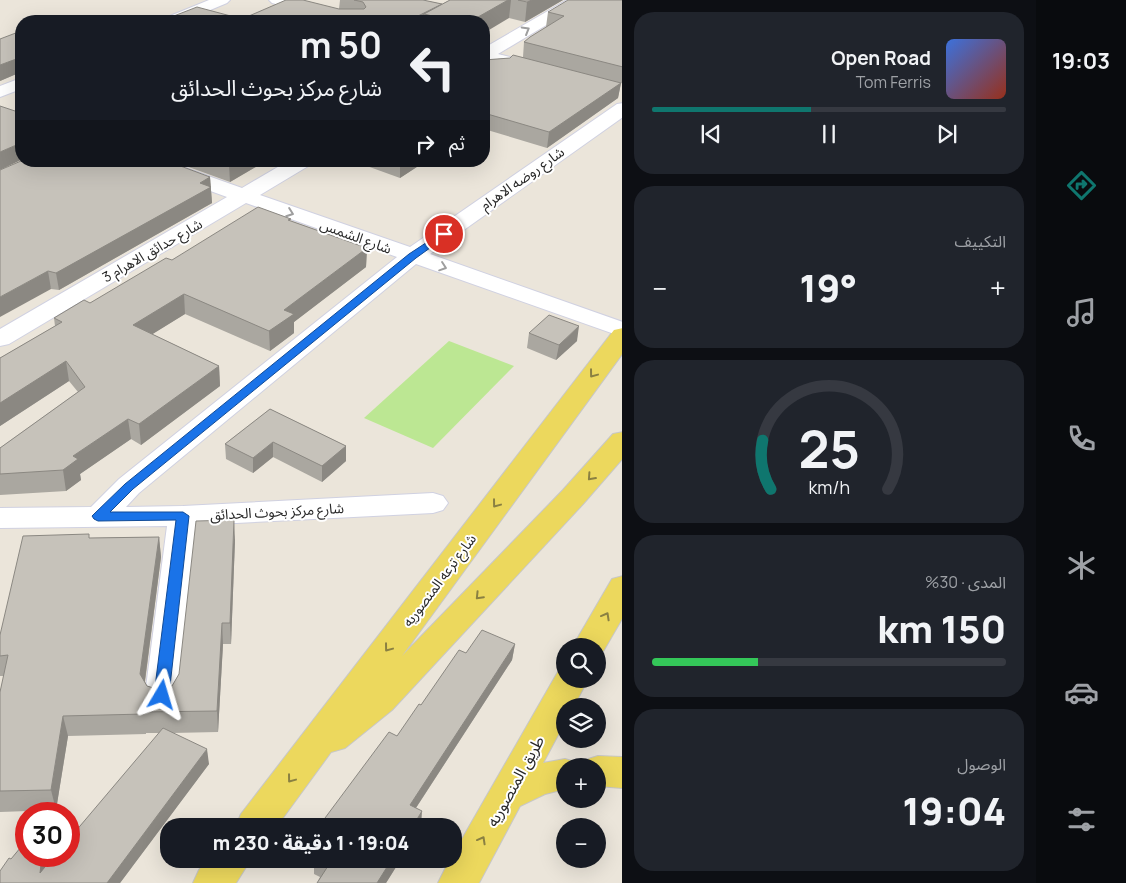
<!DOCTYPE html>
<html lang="ar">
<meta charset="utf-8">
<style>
body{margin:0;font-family:Manrope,"Noto Sans Arabic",sans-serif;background:#20242c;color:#f1f3f6;direction:rtl;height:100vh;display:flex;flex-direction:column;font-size:19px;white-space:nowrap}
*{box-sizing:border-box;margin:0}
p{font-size:16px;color:#9ea1a6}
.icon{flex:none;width:28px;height:28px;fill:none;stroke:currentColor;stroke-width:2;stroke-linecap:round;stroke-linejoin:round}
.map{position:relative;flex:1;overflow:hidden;direction:ltr}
.side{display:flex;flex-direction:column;gap:12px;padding:12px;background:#0d0f14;width:414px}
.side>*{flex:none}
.guide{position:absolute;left:15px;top:15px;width:475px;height:152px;border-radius:20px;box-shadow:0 5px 20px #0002;direction:rtl;background:#171b24;color:#f1f3f6;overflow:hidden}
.buttons{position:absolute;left:556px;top:638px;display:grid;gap:10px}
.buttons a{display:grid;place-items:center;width:50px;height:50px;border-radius:50%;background:#171b24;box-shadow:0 5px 20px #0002;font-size:25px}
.speed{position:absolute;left:15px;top:802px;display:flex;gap:10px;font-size:25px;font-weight:700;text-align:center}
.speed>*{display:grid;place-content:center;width:65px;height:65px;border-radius:50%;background:#171b24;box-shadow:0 5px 20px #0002;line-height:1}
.speed .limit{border:8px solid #d22;background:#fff;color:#111}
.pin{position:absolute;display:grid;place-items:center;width:42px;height:42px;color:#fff;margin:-21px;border:2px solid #fff;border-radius:50%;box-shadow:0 1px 5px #0007}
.me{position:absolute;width:55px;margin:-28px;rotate:7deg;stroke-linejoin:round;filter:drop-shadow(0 0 4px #0008)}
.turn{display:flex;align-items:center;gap:18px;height:105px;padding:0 25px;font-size:22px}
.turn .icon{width:65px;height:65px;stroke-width:2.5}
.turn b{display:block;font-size:35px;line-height:42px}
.then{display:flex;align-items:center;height:48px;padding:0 25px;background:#0003;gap:10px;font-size:19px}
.big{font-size:38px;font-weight:800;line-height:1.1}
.side .widget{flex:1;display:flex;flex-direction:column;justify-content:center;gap:8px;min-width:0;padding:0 18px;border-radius:20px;background:#20242c}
.side .dial{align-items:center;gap:0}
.dial svg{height:130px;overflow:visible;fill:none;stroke:#363941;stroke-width:7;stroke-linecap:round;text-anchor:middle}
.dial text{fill:#f1f3f6;stroke:none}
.song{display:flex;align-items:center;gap:15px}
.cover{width:60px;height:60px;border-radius:8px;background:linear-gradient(135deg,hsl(220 70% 55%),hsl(10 70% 35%))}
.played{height:5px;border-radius:2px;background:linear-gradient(90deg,#0f766e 45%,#363941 45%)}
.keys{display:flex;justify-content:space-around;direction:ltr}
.heat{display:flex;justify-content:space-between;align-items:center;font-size:28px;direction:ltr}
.charge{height:8px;border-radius:4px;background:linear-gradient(90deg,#34c759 30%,#363941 0)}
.trip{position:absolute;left:160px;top:818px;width:302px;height:50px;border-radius:20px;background:#171b24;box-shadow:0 5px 20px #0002;font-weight:800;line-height:50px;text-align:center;direction:rtl}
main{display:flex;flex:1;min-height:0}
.tabs{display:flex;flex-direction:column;width:90px;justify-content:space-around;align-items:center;background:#090b0e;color:#9ea1a6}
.tabs .icon{width:35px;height:35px}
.tabs .selected{color:#0f766e}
.tabs b{font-size:22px;color:#f1f3f6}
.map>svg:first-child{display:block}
.pitch{fill:#bce793}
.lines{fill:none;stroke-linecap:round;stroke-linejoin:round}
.minor-casing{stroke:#d0d1e1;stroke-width:2}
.major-casing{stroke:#c7c7c7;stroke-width:2}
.minor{fill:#fff;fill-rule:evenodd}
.major{fill:#ecd85d;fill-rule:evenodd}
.wall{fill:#aaa7a0}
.shaded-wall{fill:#8b8882}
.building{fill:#c6c2ba;stroke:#8b8882}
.oneway{stroke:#9e9e9e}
.oneway2{stroke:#8a8042}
.route{fill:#1a73e8;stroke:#114b97}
.labels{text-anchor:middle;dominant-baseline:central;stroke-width:4;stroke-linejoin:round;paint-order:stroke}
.street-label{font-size:14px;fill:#282828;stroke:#fff}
.near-street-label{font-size:16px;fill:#282828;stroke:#fff}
</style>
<main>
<nav class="tabs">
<b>19:03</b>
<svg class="icon selected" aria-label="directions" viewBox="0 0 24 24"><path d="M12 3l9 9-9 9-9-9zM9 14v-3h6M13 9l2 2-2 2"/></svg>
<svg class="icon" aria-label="music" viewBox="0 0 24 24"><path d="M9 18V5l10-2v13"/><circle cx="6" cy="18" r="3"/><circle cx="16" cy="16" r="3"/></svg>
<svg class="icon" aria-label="phone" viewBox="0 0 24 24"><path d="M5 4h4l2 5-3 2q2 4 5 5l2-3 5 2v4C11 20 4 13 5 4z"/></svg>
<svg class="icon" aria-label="climate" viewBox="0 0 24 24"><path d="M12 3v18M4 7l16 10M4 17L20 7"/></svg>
<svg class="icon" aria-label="car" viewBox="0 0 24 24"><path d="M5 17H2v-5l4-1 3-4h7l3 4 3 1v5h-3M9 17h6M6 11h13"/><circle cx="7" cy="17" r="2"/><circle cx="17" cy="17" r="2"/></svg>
<svg class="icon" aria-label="filters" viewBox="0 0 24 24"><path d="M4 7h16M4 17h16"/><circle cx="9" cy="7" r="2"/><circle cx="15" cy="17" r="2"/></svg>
</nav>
<section class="side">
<div class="widget">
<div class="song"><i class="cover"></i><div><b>Open Road</b><p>Tom Ferris</p></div></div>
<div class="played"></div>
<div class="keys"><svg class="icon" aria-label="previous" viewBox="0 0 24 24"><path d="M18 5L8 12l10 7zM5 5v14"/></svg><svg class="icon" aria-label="pause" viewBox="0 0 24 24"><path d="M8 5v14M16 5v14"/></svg><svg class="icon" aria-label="next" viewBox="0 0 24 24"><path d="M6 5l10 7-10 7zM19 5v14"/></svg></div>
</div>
<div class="widget"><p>التكييف</p>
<div class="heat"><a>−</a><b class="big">19°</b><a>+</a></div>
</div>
<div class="widget dial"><svg viewBox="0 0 100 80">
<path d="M14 69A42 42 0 1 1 86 69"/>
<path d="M14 69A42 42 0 0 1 9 39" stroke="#0f766e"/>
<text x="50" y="56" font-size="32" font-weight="700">25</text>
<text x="50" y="72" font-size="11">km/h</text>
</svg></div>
<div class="widget"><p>المدى · 30%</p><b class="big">150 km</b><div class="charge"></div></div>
<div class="widget"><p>الوصول</p><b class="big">19:04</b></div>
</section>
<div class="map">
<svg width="623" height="883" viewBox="0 0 623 883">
<rect width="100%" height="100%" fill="#ebe5da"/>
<polygon class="pitch" points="449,341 514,366 433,448 364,418"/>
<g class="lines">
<g class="minor-casing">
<g id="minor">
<polygon points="209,0 230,0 227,3 184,21 163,21 165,18"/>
<polygon points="269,0 295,0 362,18 364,21 339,21 272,3"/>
<polygon points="567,0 586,0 583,3 498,54 541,65 544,69 541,73 535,74 484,60 484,48"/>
<polygon points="21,78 21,89 0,97 0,86"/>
<polygon points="623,103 623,117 430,254 623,322 623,337 416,264 139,493 126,507 183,506 433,493 443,496 448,503 443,510 433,513 197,525 179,695 174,705 162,709 150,705 145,695 167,526 0,528 0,508 91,507 119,479 397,257 246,203 9,344 0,346 0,329 227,197 139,165 136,161 166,161 242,188 288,161 313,161 310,165 260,195 410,247 617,104"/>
</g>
</g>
<g class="major-casing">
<g id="major">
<polygon points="623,328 623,353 402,656 563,490 613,434 623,432 623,458 583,504 392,710 345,748 331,752 277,826 236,826 241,814 614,330"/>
<polygon points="623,576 623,617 601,655 598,656 598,646 573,646 612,579"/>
<polygon points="565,668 565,679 588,679 574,706 565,706 565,722 543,763 565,759 578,763 580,766 565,766 565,789 545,794 520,806 479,883 438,883 450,859 454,859 454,853 559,670"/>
<polygon points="598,756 623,757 623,788 598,786 598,766 582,766 585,760"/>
<polygon points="208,859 251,859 236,883 193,883 199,870"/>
</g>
</g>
<use href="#minor" class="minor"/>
<use href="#major" class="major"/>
</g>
<g class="wall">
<polygon points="340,0 423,0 442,4 450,0 563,0 525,22 509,18 484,21 161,21 242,19 339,9"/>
<polygon points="623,0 623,84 621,83 618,98 547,148 484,129 484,60 523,57 524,42 546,27 548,12"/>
<polygon points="21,31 21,72 0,81"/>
<polygon points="172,161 266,161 230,182"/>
<polygon points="353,161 426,161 400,178"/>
<polygon points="0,170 210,177 212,203 59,290 51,289"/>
<polygon points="291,221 367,248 366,267 294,322 294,333 270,351 185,314 152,334 219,366 220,386 141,445 131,439 80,474 81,480 66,491 0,495 0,448 78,392 69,381 0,426 0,358 55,326 54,318 90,303 172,260"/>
<polygon points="529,333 577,341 556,360 527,348"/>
<polygon points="270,409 346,446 346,461 322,482 273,457 253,473 226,459 225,444"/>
<polygon points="159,537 161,557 145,682 147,686 160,690 172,686 179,674 235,540 231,644 223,644 218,732 172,733 209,764 120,883 0,883 11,859 26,856 48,856 47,865 160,733 146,733 146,734 68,736 56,810 0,812 0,692 4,676 0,676 0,635 90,538"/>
<polygon points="515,644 512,660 416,808 421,826 324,826 325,818 397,736 421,705 466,653"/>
<polygon points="314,859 401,859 386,883 317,883 320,877 314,874"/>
</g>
<g class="shaded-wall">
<polygon points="508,0 511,0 509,18 484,33 484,21 471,21"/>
<polygon points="532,0 563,0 525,22 527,2"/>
<polygon points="443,5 424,14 424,21 408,21"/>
<polygon points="19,58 21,72 0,81 0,65"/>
<polygon points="621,83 618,98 547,148 549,132"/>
<polygon points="21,143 21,160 0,170 0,152"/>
<polygon points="237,161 266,161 230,182 229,165"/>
<polygon points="400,161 426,161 400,178"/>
<polygon points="210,177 212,203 59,290 56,273"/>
<polygon points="367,248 366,267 294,322 294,333 270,351 269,331 284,310"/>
<polygon points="48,271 51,289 0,317 0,297"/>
<polygon points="184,294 185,314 135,345 133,325"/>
<polygon points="579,326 577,341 556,360 559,345"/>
<polygon points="66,361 69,381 0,426 0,403"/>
<polygon points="219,366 220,386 141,445 139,424"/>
<polygon points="128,419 131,439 80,474 81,480 66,491 63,470 73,456"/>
<polygon points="273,442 273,457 253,473 253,458"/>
<polygon points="346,446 346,461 322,482 322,466"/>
<polygon points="234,520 235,540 231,644 230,623"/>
<polygon points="159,537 161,557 143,695 140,674"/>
<polygon points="222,623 223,644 218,732 217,711"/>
<polygon points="515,644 512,660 408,820 410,805"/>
<polygon points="63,716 68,736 56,810 51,790"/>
<polygon points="207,749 209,764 120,883 107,883"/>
<polygon points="422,811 421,826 413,826"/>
<polygon points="42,856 48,856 44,883 40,873"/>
<polygon points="392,859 401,859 386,883 377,883"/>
</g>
<g class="building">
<polygon points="286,0 303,0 339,9 364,9 366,7 363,2 354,0 423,0 442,4 408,21 161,21 197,7 242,19"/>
<polygon points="450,0 508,0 471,21 454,21 424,14"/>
<polygon points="518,0 532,0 527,2"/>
<polygon points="568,0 623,0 623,67 524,42 530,37 564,16 548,12"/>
<polygon points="21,31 21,58 19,58 0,65 0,39"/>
<polygon points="513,55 621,83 549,132 484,113 484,71 487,69 484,62 484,60 510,58"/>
<polygon points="0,106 21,113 21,143 0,152"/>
<polygon points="21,161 167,161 210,177 200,183 211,187 56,273 48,271 0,297 0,170"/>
<polygon points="217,161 237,161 229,165"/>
<polygon points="258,207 291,219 288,220 367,248 284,310 294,314 269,331 184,294 133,325 219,366 139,424 128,419 73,456 78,459 63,470 0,474 0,448 85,387 66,361 0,403 0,358 62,322 54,318 84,300 90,303 166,258 172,260"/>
<polygon points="549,315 579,326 559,345 529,333"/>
<polygon points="270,409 346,446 322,466 273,442 253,458 225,444"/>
<polygon points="234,520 230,623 222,623 217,711 141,712 144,714 63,716 51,790 0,791 0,692 8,655 0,656 0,635 23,536 89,534 89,538 159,537 140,674 147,686 160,690 172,686 179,674 196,521"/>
<polygon points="482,630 515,644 410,805 422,811 413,826 337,826 338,825 325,818 389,732 397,736 419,704 421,705 459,650 466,653"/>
<polygon points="163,728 207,749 107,883 0,883 0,871 9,858 11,859 26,841 26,856 42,856 40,873 54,856 69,856 69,839"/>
<polygon points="315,859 392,859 377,883 317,883 328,866"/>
</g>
<defs><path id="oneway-chevron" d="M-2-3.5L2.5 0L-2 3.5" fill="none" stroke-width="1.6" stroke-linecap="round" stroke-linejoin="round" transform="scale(1.25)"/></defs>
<g class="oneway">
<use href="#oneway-chevron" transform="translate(526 30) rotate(-30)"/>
<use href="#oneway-chevron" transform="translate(290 213) rotate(20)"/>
<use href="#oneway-chevron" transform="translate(443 267) rotate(19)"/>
</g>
<g class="oneway2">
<use href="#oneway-chevron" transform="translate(593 374) rotate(127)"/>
<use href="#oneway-chevron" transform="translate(591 477) rotate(132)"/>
<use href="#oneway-chevron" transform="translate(496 504) rotate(127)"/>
<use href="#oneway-chevron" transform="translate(479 596) rotate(134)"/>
<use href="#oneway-chevron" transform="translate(606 616) rotate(-61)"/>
<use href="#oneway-chevron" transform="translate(388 648) rotate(127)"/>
<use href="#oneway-chevron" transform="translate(291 779) rotate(127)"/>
<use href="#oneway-chevron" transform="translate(482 840) rotate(-61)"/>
</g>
<polygon class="route" points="444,231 448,232 448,235 416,258 133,489 110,512 183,512 189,516 169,695 167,699 162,701 157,699 154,695 176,520 98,521 94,519 92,516 94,514 125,484 409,254"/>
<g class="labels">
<g class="street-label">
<text transform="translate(522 178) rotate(-35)">شارع روضه الاهرام</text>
<text transform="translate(356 236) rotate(20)">شارع الشمس</text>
<text transform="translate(152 250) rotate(-30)">شارع حدائق الاهرام 3</text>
<text transform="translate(277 511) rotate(-3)">شارع مركز بحوث الحدائق</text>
<text transform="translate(439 580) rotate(-53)">شارع ترعه المنصوريه</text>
</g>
<g class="near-street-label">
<text transform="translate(515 781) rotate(-61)">طريق المنصوريه</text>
</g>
</g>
</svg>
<div class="buttons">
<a><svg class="icon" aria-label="search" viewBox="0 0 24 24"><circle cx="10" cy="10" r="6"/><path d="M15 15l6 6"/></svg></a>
<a><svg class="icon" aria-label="layers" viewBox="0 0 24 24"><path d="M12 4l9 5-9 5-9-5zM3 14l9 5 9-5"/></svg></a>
<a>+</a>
<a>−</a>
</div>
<div class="speed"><div class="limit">30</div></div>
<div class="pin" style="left:444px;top:234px;background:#d93025"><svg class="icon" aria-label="arrive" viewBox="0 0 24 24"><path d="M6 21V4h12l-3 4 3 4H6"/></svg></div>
<svg class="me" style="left:162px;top:695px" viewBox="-20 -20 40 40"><path d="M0-17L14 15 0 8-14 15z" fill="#1a73e8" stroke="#fff" stroke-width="4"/></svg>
<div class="trip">19:04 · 1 دقيقة · 230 m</div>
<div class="guide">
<div class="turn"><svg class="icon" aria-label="left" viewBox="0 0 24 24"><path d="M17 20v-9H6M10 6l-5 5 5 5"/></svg><div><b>50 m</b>شارع مركز بحوث الحدائق</div></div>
<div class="then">ثم<svg class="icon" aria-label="right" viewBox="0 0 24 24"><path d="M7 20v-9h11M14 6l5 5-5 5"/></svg></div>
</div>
</div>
</main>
